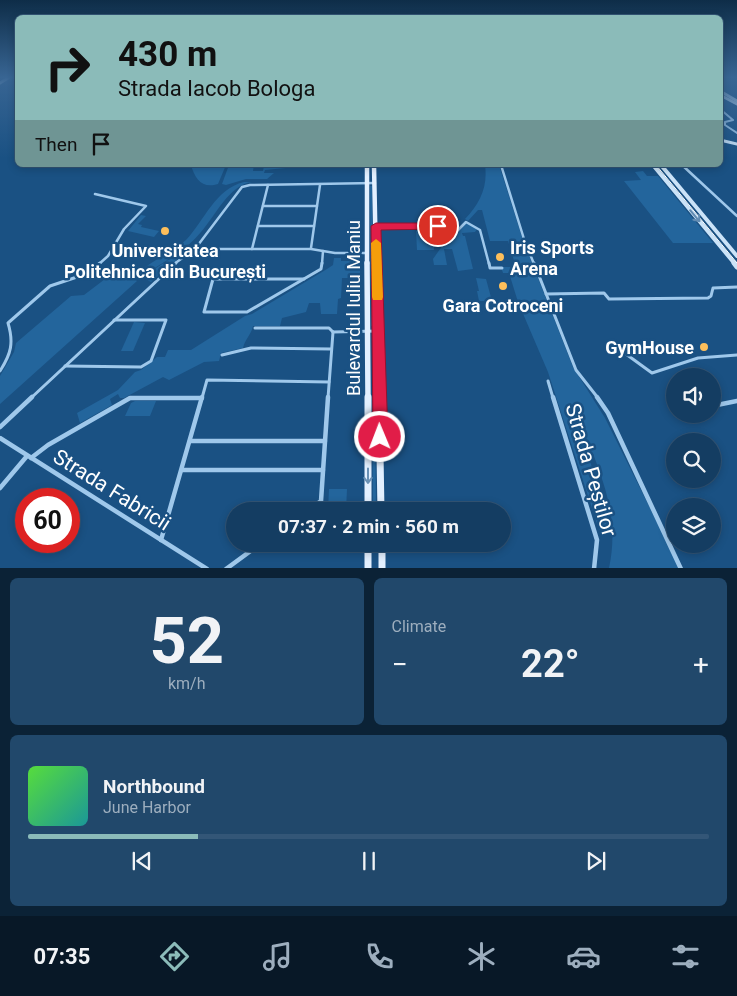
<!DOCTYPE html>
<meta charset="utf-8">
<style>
body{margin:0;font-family:Roboto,sans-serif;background:#21486b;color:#f1f3f6;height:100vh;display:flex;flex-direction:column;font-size:19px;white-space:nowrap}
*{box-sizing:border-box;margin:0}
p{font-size:16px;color:#9daebe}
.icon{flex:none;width:28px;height:28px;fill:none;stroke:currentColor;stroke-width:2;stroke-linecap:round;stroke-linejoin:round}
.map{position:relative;height:568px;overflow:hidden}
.drawer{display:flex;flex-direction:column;gap:10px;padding:10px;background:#0b2236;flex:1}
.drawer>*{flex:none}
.hud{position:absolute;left:15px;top:15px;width:708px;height:152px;border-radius:8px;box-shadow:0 2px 8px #0003,0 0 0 1px #335677;background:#8bbbb9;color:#111;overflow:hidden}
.controls{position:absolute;left:666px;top:368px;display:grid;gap:10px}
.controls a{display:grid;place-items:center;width:55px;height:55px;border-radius:50%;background:#143d62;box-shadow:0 2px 8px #0003,0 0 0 1px #335677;font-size:25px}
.speed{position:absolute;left:15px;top:488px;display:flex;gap:10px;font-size:25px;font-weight:700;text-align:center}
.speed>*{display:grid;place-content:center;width:65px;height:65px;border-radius:50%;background:#143d62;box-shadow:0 2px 8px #0003,0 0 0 1px #335677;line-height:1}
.speed .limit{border:8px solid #d22;background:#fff;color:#111}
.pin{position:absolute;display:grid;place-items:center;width:42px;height:42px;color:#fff;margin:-21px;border:2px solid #fff;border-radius:50%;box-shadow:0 1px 5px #0007}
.me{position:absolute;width:55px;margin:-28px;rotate:359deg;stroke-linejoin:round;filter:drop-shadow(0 0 4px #0008)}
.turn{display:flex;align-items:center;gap:18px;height:105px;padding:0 20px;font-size:22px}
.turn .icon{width:65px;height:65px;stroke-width:2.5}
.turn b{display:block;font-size:35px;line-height:42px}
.then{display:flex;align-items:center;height:48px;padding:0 20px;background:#0003;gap:10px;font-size:19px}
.big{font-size:38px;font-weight:700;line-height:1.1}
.drawer .widget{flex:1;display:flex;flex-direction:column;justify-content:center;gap:8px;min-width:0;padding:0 18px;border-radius:8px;background:#21486b}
.drawer .dial{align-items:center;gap:0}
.dial b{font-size:65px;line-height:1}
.song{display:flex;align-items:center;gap:15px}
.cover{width:60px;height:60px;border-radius:8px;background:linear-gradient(135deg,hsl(110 70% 55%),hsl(180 70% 35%))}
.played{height:5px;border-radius:2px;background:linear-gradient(90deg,#8bbbb9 25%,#335677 25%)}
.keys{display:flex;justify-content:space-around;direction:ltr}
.heat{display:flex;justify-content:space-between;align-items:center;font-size:28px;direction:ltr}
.drawer .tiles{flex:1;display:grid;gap:10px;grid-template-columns:1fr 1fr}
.widget:last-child{grid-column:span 2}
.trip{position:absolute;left:226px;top:502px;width:285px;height:50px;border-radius:25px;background:#143d62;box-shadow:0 2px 8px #0003,0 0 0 1px #335677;font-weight:700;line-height:50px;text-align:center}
.tabs{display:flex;height:80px;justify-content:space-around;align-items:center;background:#081827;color:#9daebe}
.tabs .icon{width:35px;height:35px}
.tabs .selected{color:#8bbbb9}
.tabs b{font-size:22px;color:#f1f3f6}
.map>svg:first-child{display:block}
.green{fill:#23659c}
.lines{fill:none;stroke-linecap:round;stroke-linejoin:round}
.street-far3{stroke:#9fc8eb;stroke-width:2}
.street-far2{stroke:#9fc8eb;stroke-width:2.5}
.street-far1{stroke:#9fc8eb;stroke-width:3}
.street{stroke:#9fc8eb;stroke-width:4.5}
.secondary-far2{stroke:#cbe3f8;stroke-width:3}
.secondary-far1{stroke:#cbe3f8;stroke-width:4}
.secondary{stroke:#cbe3f8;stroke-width:5}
.primary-far2{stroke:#e3f0ff;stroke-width:4.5}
.primary-far1{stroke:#e3f0ff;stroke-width:5.5}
.primary{stroke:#e3f0ff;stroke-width:7}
.tram{stroke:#fff;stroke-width:1}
.oneway{stroke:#618bb2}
.oneway2{stroke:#6a91b5}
.route{fill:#e11d48;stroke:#92132f}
.slow{fill:#f59e0b}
.poi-dot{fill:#fdbf5b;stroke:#1a5183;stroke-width:2}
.labels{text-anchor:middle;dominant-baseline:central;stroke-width:5;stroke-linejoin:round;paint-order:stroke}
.poi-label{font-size:18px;font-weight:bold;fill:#fff;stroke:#1a5183}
.street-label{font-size:18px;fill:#fff;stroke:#1a5183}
.near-street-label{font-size:21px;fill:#fff;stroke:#1a5183}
</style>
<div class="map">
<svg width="737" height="569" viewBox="0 0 737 569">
<rect width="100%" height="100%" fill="#1a5183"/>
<g class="green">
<path d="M191,165H226L218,184C202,189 195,179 191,165Z"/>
<polygon points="229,165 254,165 253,171 263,171 264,166 287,166 286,168 265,170 264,173 274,173 267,179 246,179 226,185 222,184"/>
<path d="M485,165H499L523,240L573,367L605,418L680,568H609C618,527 608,492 593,454H588C595,480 606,503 607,530H599L548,372L518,302L509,273H503L501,267H516L508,241H490L482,210H478L468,221L465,219C480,203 488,187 485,165Z"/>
<polygon points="643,171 647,176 658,176 713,243 673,243 624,181 641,180 635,172"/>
<path d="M244,182H252C229,185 216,215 201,232C184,253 158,265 135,280L137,281L0,404V376L14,352L16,343L71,296L84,295L113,273C130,280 133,274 147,266C160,257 175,250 186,240C205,220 215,189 244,182Z"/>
<polygon points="370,186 372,186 373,326 371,326"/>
<polygon points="141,215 146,216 138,224 142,225 141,227 159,231 154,237 128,231"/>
<polygon points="464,224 469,224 477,229 475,232 462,233 463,236 465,236 473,269 458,271 452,249 444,249 447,265 434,265 433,259 445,242 449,241"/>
<polygon points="416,231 432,231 434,250 417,250"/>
<polygon points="187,248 191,250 180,257 151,282 142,277"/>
<path d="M334,258H341V261H360V278H342L341,298L338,299L337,314H321L320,303H309L306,312L282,318L280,326H253C251,335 245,339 243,348L221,353L219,361L204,362L169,380L163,377L124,398H120L118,394L110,399L112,405L80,423L77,413L118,390L135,372L141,370L157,357H165L168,350H191L245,316L252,314L327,269L333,265Z"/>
<polygon points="476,278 486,279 492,301 479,301 477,291 479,291"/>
<polygon points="134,322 145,323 133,351 121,351"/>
<polygon points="372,389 375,389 376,511 373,511"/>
<polygon points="135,401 156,401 150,416 125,416 131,403"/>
<polygon points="329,489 347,489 346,511 328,511"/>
</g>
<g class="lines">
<polyline class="street-far3" points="720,109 733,120 725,122 725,125 737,133"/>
<g class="street-far2">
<polyline points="501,165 524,239 534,264"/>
<polyline points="682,165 737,216"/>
<polyline points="95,194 146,206 124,229 108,256 99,264"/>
<polyline points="263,206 317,206"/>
<polyline points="258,226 314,226"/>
<polyline points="376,227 438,226 440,239 447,241 466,222 480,230 489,264"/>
<polyline points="311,248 320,185"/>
<polyline points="195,249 311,249 335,253 367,253"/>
<polyline points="252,249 268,185"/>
<polyline points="174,264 195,249 242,187 250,185 375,183"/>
<polyline points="322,264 323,251"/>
</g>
<g class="street-far1">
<polyline points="489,263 490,268 502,268"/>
<polyline points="534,263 576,370 598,398"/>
<polyline points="195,275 209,276 213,279 304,279"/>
<polyline points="213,279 204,312 247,312 321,269 322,263"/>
<polyline points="546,294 604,293 609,299 708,298 711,296 713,288 737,287"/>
<polyline points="255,328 329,328 333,332"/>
<polyline points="333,332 377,331"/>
<polyline points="619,349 652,373 698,358 737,355"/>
<polyline points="222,355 251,348 331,349"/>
<polyline points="65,366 141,367 151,361 166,320 114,320"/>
<path d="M0,371C11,354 14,343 8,323L50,286L86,274L100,263"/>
<polyline points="548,381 553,398"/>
<polyline points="31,398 176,263"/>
<polyline points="202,398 207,380 329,382"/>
<polyline points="328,398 333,332"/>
</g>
<g class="street">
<polyline points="553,397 597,540 594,569"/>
<polyline points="597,397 608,413 681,569"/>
<polyline points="717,405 737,401"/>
<polyline points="0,427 32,397"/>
<polyline points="0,438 207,569"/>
<polyline points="190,441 325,441"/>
<polyline points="31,458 48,445 130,398 202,398"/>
<polyline points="182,470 323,470"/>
<polyline points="0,488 27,456"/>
<polyline points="306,511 321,501 328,397"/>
<polyline points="161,540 202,397"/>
<polyline points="226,569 260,544"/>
</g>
<g class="secondary-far2">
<polyline points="0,83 8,78"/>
<polyline points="720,91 737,101"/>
<polyline points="720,95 737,104"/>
<polyline points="720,140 737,144"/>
</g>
<g class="secondary-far1">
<polyline points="653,165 735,264"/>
<polyline points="661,165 737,256"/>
</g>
<polyline class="secondary" points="734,263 737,267"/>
<g class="primary-far2">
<polyline points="367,165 367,264"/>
<polyline points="374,165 376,264"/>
</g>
<g class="primary-far1">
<polyline points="367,263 368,398"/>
<polyline points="376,263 379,398"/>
</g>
<g class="primary">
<polyline points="368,397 368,511"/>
<polyline points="379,397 381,511"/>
<polyline points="368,544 368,569"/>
<polyline points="382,544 382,569"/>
</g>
<polyline class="tram" points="656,165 737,263"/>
</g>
<defs><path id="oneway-shaft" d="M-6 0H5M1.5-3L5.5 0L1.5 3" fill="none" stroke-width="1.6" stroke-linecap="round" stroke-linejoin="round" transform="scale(1.25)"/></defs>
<use class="oneway" href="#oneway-shaft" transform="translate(695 216) rotate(50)"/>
<use class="oneway2" href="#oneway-shaft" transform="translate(368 476) rotate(90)"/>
<linearGradient id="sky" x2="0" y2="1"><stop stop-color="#0e2d48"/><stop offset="0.49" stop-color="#386593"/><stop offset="1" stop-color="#386593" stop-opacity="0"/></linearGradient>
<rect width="737" height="158" fill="url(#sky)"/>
<polygon class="route" points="376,223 438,223 443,226 438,229 381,230 388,437 385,442 380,444 375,442 373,437 371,226"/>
<polygon class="slow" points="376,239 381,243 383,297 382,300 373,300 372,297 371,243"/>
<g class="poi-dot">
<circle cx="165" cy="231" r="5"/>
<circle cx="500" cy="257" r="5"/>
<circle cx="503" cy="286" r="5"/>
<circle cx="704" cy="347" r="5"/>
</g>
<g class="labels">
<g class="poi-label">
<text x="510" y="247" text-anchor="start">Iris Sports<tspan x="510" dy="21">Arena</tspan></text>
<text x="165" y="250">Universitatea<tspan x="165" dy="21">Politehnica din București</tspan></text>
<text x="503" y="305">Gara Cotroceni</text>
<text x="694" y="347" text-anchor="end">GymHouse</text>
</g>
<g class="street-label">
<text transform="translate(353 308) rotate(-90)">Bulevardul Iuliu Maniu</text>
</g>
<g class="near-street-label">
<text transform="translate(591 470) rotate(74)">Strada Peștilor</text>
<text transform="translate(112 490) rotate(32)">Strada Fabricii</text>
</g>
</g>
</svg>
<div class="controls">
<a><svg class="icon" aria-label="sound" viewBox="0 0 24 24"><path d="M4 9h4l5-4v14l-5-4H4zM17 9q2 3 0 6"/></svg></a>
<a><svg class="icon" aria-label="search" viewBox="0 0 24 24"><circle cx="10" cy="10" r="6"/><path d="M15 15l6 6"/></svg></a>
<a><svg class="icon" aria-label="layers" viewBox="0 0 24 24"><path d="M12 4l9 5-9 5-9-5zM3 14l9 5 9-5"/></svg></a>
</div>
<div class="speed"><div class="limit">60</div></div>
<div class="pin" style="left:438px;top:226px;background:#d93025"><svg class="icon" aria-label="arrive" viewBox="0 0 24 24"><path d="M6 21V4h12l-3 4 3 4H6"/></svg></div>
<svg class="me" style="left:380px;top:437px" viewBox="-20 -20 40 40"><circle r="17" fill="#e11d48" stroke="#fff" stroke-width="3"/><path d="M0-11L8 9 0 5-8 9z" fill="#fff"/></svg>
<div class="trip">07:37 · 2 min · 560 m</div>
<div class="hud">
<div class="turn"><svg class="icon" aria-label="right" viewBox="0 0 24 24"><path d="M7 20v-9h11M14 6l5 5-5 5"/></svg><div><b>430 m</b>Strada Iacob Bologa</div></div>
<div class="then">Then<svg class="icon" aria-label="arrive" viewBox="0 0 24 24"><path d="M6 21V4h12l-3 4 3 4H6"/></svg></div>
</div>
</div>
<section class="drawer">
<div class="tiles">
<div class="widget dial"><b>52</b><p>km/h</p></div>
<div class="widget"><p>Climate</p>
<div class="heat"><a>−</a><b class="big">22°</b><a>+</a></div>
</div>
<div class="widget">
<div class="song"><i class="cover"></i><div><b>Northbound</b><p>June Harbor</p></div></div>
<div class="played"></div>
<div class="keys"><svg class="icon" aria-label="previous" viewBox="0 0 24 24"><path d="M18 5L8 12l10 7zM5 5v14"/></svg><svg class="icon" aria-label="pause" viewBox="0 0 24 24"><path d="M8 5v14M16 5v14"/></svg><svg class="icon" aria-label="next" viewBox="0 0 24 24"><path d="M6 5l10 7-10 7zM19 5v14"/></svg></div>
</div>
</div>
</section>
<nav class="tabs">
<b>07:35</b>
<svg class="icon selected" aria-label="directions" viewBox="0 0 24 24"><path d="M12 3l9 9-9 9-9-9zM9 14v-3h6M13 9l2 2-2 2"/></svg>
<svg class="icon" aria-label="music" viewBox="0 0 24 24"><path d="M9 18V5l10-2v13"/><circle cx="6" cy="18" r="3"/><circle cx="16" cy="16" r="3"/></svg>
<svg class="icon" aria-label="phone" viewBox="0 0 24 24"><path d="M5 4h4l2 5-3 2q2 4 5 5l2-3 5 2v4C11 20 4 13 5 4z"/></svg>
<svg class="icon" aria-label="climate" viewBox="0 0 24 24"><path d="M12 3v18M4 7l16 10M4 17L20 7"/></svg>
<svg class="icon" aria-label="car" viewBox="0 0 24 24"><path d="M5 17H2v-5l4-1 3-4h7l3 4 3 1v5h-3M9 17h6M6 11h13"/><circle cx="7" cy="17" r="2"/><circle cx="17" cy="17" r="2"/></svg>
<svg class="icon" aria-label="filters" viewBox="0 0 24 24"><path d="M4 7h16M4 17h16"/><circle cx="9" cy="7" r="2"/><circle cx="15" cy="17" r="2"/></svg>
</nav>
